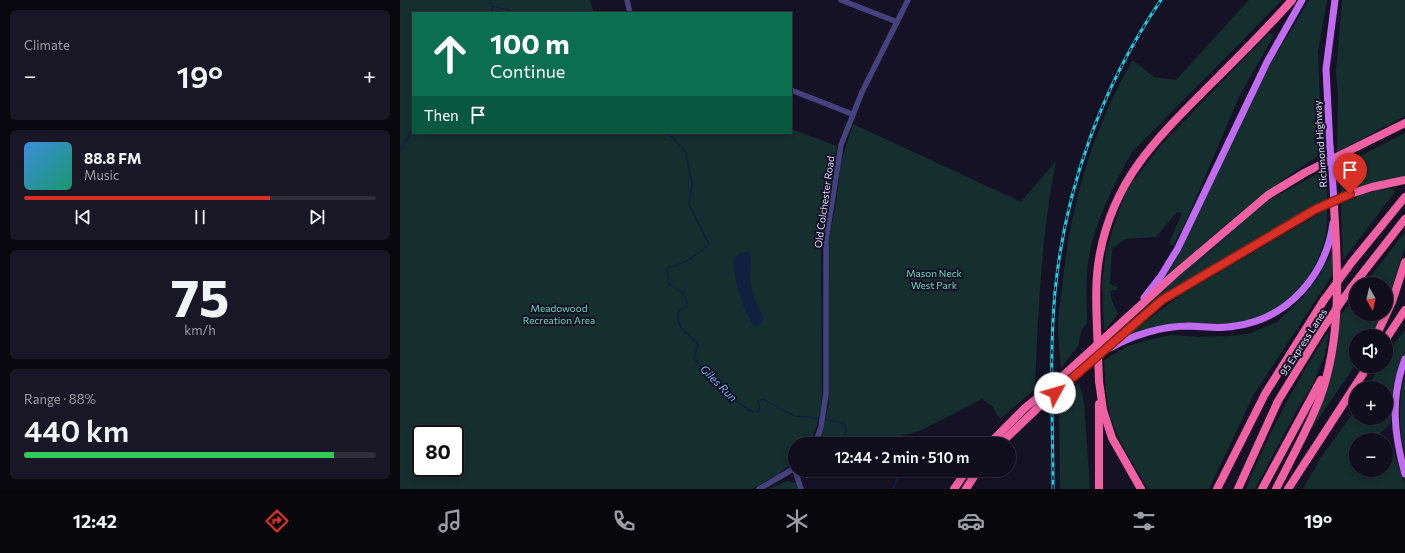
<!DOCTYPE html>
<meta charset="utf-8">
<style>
body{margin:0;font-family:Commissioner,sans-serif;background:#191725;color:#f1f3f6;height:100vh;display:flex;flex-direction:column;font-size:15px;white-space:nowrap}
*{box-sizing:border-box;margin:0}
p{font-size:13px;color:#9c9ca3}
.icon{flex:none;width:22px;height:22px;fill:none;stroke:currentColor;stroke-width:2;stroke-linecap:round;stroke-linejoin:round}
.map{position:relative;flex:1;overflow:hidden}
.panel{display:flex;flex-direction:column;gap:10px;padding:10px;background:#09080f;width:400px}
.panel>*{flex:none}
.guide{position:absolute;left:12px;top:12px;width:380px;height:122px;border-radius:0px;box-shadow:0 2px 6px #0003,0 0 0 1px #302e3b;background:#0b6e4f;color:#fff;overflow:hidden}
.needle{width:26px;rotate:171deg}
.controls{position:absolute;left:949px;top:277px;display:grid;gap:8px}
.controls a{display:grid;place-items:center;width:44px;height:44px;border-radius:50%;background:#100e1c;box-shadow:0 2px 6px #0003,0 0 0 1px #302e3b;font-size:20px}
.speed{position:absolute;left:12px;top:425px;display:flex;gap:8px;font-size:20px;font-weight:700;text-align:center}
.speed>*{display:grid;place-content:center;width:52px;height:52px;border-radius:50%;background:#100e1c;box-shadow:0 2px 6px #0003,0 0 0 1px #302e3b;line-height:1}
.speed .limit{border:2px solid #111;border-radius:6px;background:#fff;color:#111}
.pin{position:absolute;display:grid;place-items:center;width:34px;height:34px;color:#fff;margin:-41px -17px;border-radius:50% 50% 50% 0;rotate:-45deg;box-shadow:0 0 4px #0007}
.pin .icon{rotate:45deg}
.me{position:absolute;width:44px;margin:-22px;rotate:51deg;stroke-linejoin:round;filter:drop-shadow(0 0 3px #0008)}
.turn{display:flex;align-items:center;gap:14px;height:84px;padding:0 12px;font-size:18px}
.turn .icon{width:52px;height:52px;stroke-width:2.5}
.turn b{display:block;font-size:28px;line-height:34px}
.then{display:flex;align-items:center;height:38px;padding:0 12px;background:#0003;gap:8px;font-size:15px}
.big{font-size:30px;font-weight:600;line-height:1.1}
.panel .tile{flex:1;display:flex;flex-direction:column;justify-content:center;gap:6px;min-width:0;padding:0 14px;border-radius:6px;background:#191725}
.panel .dial{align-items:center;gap:0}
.dial b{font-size:52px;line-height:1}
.song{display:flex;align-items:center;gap:12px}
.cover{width:48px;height:48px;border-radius:6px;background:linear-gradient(135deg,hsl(210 70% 55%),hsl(160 70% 35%))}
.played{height:4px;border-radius:2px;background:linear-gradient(90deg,#d93025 70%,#302e3b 70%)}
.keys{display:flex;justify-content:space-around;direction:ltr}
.heat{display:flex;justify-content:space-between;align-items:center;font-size:22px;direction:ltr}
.charge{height:6px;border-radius:3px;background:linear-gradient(90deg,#34c759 88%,#302e3b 0)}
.trip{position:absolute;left:388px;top:437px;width:228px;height:40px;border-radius:20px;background:#100e1c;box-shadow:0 2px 6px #0003,0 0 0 1px #302e3b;font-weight:600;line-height:40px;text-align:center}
.menu{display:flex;height:64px;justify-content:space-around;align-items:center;background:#06060b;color:#9c9ca3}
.menu .icon{width:28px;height:28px}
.menu .active{color:#d93025}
.menu b{font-size:18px;color:#f1f3f6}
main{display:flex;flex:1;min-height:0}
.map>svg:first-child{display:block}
.green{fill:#152f2e;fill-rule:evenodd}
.water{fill:#102140}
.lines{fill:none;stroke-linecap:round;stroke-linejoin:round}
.stream{stroke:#102140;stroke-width:1.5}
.minor{stroke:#454280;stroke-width:5.5}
.major{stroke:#c16cf0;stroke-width:7}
.highway{stroke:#ef61a3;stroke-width:8}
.rail-casing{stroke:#19d0e8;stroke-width:3}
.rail{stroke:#151225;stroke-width:1.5;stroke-dasharray:4.5;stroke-linecap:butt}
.major-bridge{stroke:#c16cf0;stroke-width:7}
.highway-bridge{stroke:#ef61a3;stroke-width:8}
.route-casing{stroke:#8d1f18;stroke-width:10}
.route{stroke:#d93025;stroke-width:7}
.labels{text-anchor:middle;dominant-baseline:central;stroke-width:4;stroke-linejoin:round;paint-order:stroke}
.street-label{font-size:10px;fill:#dedafb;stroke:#151225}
.park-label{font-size:10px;fill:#6dd5bc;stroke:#151225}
.water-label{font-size:11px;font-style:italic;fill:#72b4f1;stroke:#151225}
</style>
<main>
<section class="panel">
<div class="tile"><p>Climate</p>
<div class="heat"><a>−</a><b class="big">19°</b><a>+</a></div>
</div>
<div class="tile">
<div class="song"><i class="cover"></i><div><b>88.8 FM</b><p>Music</p></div></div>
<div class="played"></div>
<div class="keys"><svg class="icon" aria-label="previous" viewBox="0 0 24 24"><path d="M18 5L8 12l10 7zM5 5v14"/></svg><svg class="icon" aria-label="pause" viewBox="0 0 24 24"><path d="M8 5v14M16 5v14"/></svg><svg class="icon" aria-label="next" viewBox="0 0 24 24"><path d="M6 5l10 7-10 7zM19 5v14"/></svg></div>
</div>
<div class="tile dial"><b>75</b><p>km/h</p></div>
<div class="tile"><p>Range · 88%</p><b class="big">440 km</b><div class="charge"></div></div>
</section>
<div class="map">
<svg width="1005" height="489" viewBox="0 0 1005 489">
<rect width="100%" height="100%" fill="#151225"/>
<g class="green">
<path d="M0,0H190L194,13H13V133H391V129L437,146L421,250L422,396C421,413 417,429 409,444H395V461L377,475L352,489H0ZM21,434H55V468H21Z"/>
<path d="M849,0H882L732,152C714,184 696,220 689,256C685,278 687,302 687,323L682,329L678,346L661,368C660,354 658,340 658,326C658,314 660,302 662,290C669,210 692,129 733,60L754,77L776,80Z"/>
<path d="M909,0H927L918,52L921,131L919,155C860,194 805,240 754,289L772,266L783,245L865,73Z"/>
<polygon points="942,0 1005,0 1005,116 937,152 938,94 936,74"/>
<polygon points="869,33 874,35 839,97 787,219 773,246 769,243 782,213 777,212 756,237 725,239 712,249 710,284 718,287 716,290 710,291 712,301 718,314 704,331 702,283 706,253 713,228 727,189 761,145"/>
<path d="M453,124L621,202L656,161C641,237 638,312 635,389L600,419L592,406L582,399L520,431L465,444H417L424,426L429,403L428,246L435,208L441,162Z"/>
<polygon points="1005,133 1005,176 941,193 940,164 964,154"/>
<polygon points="926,169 927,200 775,288 655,389 760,291 843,220 871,199"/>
<polygon points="989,188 993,189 995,192 943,260 941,204 963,194"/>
<path d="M927,209C927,221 927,234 923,245C913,278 886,311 852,320C830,326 808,322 785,324C764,326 741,335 720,340L781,295Z"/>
<polygon points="1005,232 1005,247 986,305 986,284 965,284"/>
<path d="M933,251L935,271L854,394L809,489H748C735,466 717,441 710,415C706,397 705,379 704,360L728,346L756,338L771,335L801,337L829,336L851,333L877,322L902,298L917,279Z"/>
<polygon points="956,296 956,314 982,314 972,336 956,336 956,364 910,431 925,395 941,315"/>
<polygon points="1005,329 1005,353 993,386 991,423 976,437 977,440 956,440 956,470 986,470 986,452 993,451 1005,484 1005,489 903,489 920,459 956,409 956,418 986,418 986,388 968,388 979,366 986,366 986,355"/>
<path d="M929,330L925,354L913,384L897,410L855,489H846C868,433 897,381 929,330Z"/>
<path d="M1005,375V456C999,429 997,402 1005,375Z"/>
<polygon points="679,383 684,402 690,489 660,489 659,398"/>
<polygon points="387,481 397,483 398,489 369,489"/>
</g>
<path class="water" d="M346,252L350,253C353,261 349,271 350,280C352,294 358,306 364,319L362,323L355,327C346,316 329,271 335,258C337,253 341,253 346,252Z"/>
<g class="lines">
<g class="stream">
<polyline points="90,0 92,6 109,10 110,13"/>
<polyline points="91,13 92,7"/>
<path d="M263,133L274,138L286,153L292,184L289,204L309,244C300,252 293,258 282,263C277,266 272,265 267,269L269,284C277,289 287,293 287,305L278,313C276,333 292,334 298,345L294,358C302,370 344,414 358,412L360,407L358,402L362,399L395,416L420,418"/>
<polyline points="0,150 13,130"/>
<polyline points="780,281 791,269 839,226"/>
<polyline points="424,419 444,423 446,429 444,438 452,444"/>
<polyline points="492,470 497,479 493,489"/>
</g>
<g class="minor">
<polyline points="227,0 230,13"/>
<polyline points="441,0 497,22"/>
<polyline points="391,90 452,114"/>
<polyline points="415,444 421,427 426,394 426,240 441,145 462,92 508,0"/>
<polyline points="395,470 401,489"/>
<polyline points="359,489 395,468"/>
</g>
<g class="major">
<polyline points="930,147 926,69 935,0"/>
<polyline points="932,169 934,205"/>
<polyline points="744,298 761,276 778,248 867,62 902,0"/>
<path d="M710,348C733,335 762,326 789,326C805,327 820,329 835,326C888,319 926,275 933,223"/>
<path d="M1005,359C990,398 994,435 1005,474"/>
</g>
<g class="highway">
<polyline points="950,194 972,187 1005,180"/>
<polyline points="952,262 1005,197"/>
<polyline points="951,288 1005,219"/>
<path d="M697,328C696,303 695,278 700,253C714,181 754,141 803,92C833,62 864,32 892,0"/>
<polyline points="976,336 992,302 1005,262"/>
<polyline points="986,339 1005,310"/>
<polyline points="699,381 703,410 712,438 741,489"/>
<polyline points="654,384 776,273 868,195 906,172 1005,123"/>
<polyline points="655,393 762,300 916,209"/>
<polyline points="699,404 699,489"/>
<polyline points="589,444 626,407 646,391"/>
<polyline points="600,444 646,400"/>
<polyline points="554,489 567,470"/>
<polyline points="566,489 578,470"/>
<polyline points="817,489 865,394 924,300"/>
<polyline points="838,489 878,401 923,328"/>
<polyline points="862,489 921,380"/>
<path d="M876,489C891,459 908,429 920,398C942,337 938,270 934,207"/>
<polyline points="888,489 968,366"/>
</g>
<g class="rail-casing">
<path id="rail" d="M653,489C653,424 649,357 655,292C665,188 702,86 761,0"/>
</g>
<use href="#rail" class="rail"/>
<polyline class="major-bridge" points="930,147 932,169"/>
<g class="highway-bridge">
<polyline points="916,209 950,194"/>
<polyline points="924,300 952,262"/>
<polyline points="697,328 699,381"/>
<polyline points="923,328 951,288"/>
</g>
</g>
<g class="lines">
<g class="route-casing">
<polyline id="route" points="655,393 762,300 916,209 950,194"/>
</g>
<use href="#route" class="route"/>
</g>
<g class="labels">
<g class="street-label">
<text transform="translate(920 144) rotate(-94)">Richmond Highway</text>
<text transform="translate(424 202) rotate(-82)">Old Colchester Road</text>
<text transform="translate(903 342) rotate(-57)">95 Express Lanes</text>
</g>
<g class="park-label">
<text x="534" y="273">Mason Neck<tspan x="534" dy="12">West Park</tspan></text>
<text x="159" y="308">Meadowood<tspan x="159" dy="12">Recreation Area</tspan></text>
</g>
<g class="water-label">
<text transform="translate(319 383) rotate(45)">Giles Run</text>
</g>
</g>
</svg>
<div class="controls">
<a><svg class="needle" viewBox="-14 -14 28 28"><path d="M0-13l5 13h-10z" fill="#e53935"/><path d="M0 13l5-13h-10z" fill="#9c9ca3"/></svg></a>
<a><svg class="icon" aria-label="sound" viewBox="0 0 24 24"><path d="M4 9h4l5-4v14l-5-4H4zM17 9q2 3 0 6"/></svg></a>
<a>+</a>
<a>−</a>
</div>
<div class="speed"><div class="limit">80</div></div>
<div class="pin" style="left:950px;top:194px;background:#d93025"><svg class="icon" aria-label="arrive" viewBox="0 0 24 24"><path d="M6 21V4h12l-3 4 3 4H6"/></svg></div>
<svg class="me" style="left:655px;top:393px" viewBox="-20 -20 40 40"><circle r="19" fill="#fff"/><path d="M0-13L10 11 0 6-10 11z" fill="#d93025"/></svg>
<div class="trip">12:44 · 2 min · 510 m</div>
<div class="guide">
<div class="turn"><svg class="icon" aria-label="ahead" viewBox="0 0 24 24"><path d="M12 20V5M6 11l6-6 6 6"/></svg><div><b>100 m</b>Continue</div></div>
<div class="then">Then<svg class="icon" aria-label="arrive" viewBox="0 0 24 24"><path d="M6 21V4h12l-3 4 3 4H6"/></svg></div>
</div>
</div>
</main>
<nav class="menu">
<b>12:42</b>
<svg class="icon active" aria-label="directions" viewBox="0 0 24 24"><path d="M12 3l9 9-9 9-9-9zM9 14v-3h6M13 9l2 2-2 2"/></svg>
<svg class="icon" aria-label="music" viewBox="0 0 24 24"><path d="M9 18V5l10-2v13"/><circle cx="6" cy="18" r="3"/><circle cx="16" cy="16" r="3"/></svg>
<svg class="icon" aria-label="phone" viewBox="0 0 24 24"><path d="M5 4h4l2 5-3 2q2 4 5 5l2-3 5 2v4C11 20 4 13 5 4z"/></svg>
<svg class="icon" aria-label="climate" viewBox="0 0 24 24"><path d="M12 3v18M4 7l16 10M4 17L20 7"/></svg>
<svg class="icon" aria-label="car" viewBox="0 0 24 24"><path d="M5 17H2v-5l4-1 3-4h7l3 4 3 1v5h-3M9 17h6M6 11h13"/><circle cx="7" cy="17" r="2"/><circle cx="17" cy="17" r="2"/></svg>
<svg class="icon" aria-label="filters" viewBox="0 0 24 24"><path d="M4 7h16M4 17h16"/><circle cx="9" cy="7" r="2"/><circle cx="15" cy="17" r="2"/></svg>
<b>19°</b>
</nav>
